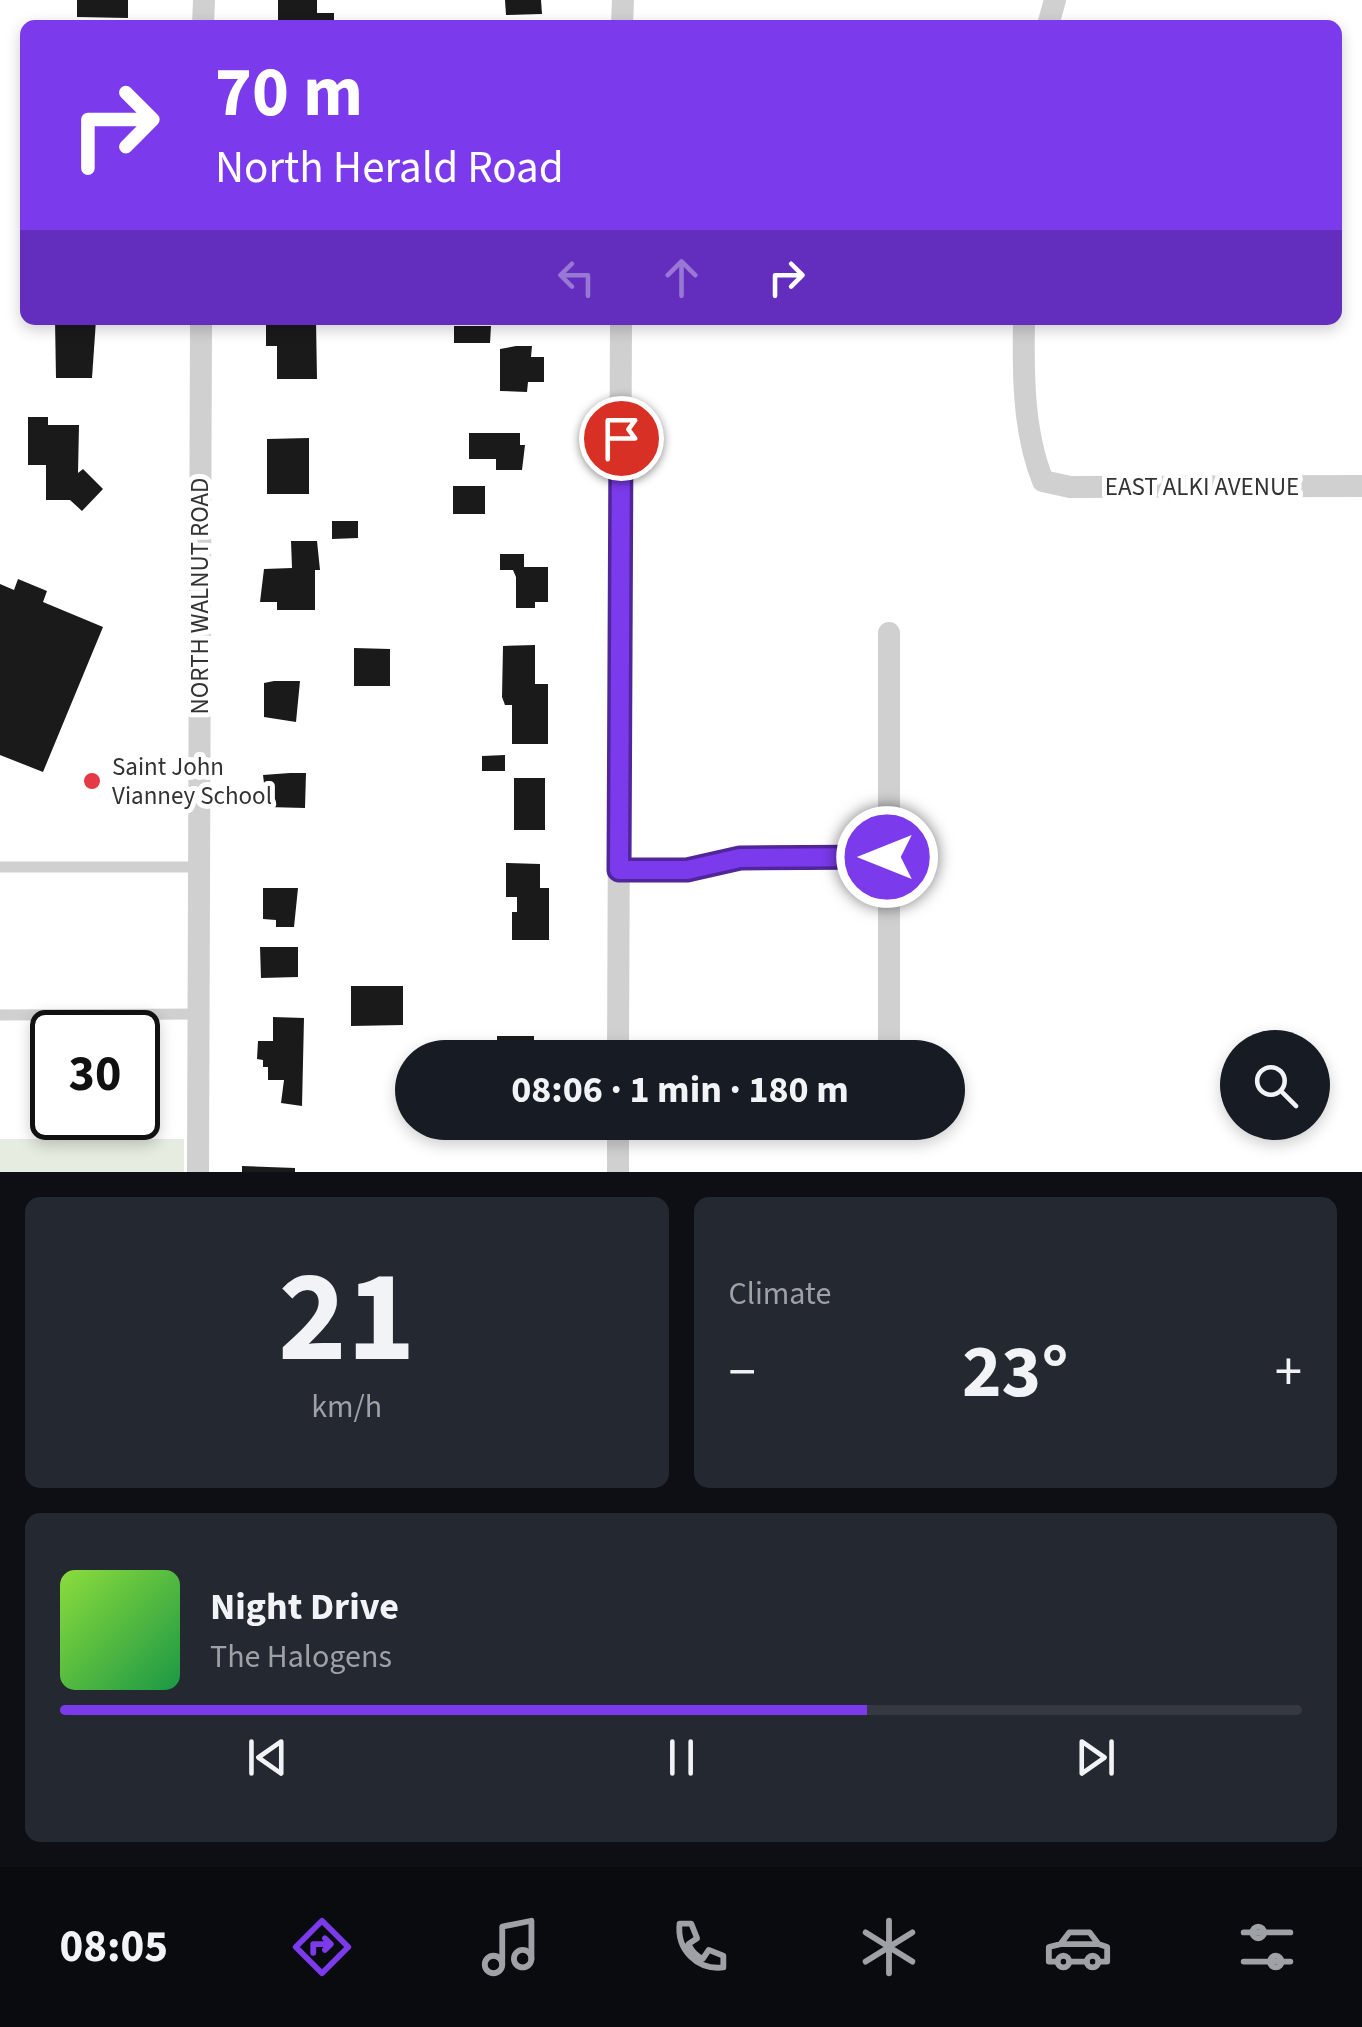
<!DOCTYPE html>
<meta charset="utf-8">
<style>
body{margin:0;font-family:"Source Sans 3",sans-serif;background:#242831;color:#f1f3f6;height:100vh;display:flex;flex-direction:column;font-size:38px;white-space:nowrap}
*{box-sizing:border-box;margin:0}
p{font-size:32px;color:#9ea1a6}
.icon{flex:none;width:55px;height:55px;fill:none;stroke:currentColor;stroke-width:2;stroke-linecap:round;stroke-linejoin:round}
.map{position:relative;height:1172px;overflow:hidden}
.details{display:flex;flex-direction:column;gap:25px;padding:25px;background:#0d0f14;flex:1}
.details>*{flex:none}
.guide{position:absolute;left:20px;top:20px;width:1322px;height:305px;border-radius:15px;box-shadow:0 5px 15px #0003;background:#7c3aed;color:#fff;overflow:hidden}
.controls{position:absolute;left:1220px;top:1030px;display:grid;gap:20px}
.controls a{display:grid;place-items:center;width:110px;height:110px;border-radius:50%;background:#171b24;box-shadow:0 5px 15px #0003;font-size:50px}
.speed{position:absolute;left:30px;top:1010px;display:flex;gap:20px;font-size:50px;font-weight:700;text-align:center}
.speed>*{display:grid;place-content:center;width:130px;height:130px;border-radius:50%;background:#171b24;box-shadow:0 5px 15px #0003;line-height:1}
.speed .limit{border:5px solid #111;border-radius:15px;background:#fff;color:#111}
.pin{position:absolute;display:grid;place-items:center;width:85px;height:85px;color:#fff;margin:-42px;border:5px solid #fff;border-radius:50%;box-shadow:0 2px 10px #0007}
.me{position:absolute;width:110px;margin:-55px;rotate:270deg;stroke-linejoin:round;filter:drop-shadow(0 0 8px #0008)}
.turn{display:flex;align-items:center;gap:35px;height:210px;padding:0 30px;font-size:45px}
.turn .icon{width:130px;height:130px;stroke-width:2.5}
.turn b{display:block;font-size:70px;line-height:85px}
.lanes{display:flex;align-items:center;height:95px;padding:0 30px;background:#0003;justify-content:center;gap:50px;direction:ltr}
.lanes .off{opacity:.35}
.big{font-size:75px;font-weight:700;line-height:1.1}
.details .widget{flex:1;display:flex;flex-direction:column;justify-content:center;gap:15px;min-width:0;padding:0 35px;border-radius:15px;background:#242831}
.details .dial{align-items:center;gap:0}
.dial b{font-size:130px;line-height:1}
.song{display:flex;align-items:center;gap:30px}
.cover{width:120px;height:120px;border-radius:15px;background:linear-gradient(135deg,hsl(90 70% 55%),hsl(140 70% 35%))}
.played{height:10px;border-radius:5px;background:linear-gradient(90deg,#7c3aed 65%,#363941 65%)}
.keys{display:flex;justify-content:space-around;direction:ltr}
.heat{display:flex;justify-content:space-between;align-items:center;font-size:55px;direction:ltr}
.details .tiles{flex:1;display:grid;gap:25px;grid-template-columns:1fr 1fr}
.widget:last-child{grid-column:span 2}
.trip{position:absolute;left:395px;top:1040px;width:570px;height:100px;border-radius:50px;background:#171b24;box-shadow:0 5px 15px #0003;font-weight:700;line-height:100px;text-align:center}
.menu{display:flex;height:160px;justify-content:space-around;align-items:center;background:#090b0e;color:#9ea1a6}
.menu .icon{width:70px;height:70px}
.menu .on{color:#7c3aed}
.menu b{font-size:45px;color:#f1f3f6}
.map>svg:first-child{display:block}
.green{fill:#e6ecdf}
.building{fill:#1a1a1a}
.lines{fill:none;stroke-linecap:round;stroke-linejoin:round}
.service{stroke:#d0d0d0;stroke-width:11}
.minor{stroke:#d0d0d0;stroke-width:22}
.route-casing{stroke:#51269a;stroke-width:25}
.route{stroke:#7c3aed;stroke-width:18}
.poi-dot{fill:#e63946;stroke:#fff;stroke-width:4}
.labels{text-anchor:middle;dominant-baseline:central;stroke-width:10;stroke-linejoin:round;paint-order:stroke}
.street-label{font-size:25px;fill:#333;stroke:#fff}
.poi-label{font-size:25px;fill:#333;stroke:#fff;text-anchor:start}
</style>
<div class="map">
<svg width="1362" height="1172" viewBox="0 0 1362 1172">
<rect width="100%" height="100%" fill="#fff"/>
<rect class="green" x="0" y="1139" width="184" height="33"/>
<g class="building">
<polygon points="77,0 128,0 128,18 77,17"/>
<polygon points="278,0 317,0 317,13 334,13 334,25 278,25"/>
<polygon points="505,0 541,0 542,14 506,15"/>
<polygon points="55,320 96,320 92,378 56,378"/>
<polygon points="266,320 316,320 317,379 277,379 277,346 266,346"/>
<polygon points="454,326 491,326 490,343 454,343"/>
<polygon points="516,346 532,346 531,357 544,357 544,382 528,382 527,392 500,391 500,349"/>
<polygon points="28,417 48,417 48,425 79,425 78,473 83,469 103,489 82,511 70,500 46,500 46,465 28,465"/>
<polygon points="469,433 520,433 520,445 525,445 522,470 496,470 496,459 469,459"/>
<polygon points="309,438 309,494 267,494 267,439"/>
<rect x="453" y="486" width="32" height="28"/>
<polygon points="332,521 358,521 358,538 332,539"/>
<polygon points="291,541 317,541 320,570 315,570 315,610 277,610 277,602 260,602 264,569 292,568"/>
<polygon points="500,554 524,554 524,567 548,567 548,602 535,602 535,608 516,608 516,577 513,570 500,570"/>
<polygon points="18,579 47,591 43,602 103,627 43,772 0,755 0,584 14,590"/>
<polygon points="535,645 535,684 548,684 548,744 512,744 512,705 505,705 502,697 503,646"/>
<polygon points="354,648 390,649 390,686 354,686"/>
<polygon points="274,681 300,681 296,722 264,717 264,683"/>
<polygon points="505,755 505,771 482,771 482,756"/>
<polygon points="290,773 306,773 305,808 267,807 263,775"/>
<rect x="514" y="778" width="31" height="52"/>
<polygon points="506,863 540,864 540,888 549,888 549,940 512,940 512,912 517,912 517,897 506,897"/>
<polygon points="263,888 298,888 294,927 276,927 276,920 263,919"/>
<polygon points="260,947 298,947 298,977 261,978"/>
<polygon points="351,986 403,986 403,1025 351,1026"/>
<polygon points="273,1017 304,1018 302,1106 281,1103 284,1080 268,1080 268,1067 263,1067 263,1060 257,1059 258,1041 273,1041"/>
<polygon points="497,1036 534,1036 534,1048 548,1048 547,1058 497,1058"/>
<polygon points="494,1122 535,1122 535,1134 494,1133"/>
<polygon points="242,1166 295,1168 295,1172 242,1172"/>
</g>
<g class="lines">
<g class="service">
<polyline points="0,867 200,867"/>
<polyline points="0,1015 200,1014"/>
</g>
<g class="minor">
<polyline points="203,25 204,0"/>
<polyline points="622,25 623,0"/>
<polyline points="1048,25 1055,0"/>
<path d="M1024,320C1023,373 1023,432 1043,481L1070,487L1362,486"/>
<polyline points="619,870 687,870 740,858 887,857"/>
<polyline points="618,1058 621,320"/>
<polyline points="889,1058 889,633"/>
<polyline points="889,1122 889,1127"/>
<polyline points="198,1172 201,320"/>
<polyline points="618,1172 618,1122"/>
</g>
</g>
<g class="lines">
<g class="route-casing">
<polyline id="route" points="621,438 619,870 687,870 740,858 887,857"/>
</g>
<use href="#route" class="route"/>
</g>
<circle class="poi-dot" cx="92" cy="781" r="10"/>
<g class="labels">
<g class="street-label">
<text x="1202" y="487">EAST ALKI AVENUE</text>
<text transform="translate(200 596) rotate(-90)">NORTH WALNUT ROAD</text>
</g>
<g class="poi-label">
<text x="112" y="767">Saint John<tspan x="112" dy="29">Vianney School</tspan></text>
</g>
</g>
</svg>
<div class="controls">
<a><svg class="icon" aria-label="search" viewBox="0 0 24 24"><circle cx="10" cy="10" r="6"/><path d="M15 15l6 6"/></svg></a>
</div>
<div class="speed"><div class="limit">30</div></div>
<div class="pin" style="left:621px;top:438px;background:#d93025"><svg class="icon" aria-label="arrive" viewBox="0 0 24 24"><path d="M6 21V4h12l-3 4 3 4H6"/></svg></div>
<svg class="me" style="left:887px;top:857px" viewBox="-20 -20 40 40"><circle r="17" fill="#7c3aed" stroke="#fff" stroke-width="3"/><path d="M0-11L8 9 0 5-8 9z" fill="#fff"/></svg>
<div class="trip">08:06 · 1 min · 180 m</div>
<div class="guide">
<div class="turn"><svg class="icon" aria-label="right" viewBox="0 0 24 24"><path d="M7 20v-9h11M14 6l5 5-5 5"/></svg><div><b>70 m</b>North Herald Road</div></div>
<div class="lanes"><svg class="icon off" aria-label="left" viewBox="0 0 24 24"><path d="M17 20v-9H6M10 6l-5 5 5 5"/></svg><svg class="icon off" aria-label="ahead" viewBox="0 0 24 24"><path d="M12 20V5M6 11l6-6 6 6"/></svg><svg class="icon" aria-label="right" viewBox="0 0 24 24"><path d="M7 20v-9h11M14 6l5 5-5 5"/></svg></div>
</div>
</div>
<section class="details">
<div class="tiles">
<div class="widget dial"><b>21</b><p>km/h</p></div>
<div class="widget"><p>Climate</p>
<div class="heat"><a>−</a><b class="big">23°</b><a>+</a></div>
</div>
<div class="widget">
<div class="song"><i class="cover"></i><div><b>Night Drive</b><p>The Halogens</p></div></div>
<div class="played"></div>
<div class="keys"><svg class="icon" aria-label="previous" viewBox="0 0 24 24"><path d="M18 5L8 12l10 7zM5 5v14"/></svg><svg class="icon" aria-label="pause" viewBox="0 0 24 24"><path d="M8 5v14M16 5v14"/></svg><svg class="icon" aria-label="next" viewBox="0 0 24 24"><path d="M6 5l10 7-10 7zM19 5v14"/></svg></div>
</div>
</div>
</section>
<nav class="menu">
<b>08:05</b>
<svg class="icon on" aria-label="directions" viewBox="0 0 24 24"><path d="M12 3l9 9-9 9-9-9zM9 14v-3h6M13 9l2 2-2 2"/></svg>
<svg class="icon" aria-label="music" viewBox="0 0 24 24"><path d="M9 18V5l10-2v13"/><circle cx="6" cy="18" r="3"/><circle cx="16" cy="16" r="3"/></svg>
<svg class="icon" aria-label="phone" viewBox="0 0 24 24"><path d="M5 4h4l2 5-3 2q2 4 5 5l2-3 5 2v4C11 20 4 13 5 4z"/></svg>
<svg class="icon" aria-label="climate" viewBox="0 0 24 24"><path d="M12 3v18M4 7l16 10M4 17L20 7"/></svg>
<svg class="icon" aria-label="car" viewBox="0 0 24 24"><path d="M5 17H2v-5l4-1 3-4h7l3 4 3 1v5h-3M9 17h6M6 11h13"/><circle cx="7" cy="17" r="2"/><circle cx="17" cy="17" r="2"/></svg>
<svg class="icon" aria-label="filters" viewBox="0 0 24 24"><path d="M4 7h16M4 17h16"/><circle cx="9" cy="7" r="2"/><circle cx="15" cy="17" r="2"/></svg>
</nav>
